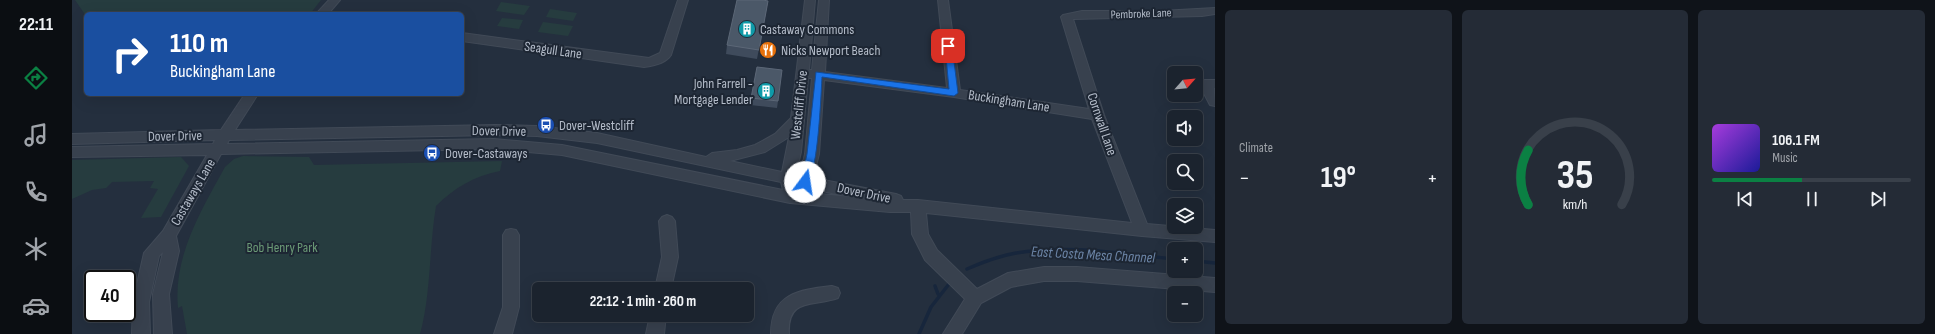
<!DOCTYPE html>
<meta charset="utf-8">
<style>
body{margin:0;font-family:"Sofia Sans Condensed",sans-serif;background:#242b36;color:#f1f3f6;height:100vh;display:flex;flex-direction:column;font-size:15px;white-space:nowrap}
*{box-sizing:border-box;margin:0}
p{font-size:13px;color:#a0a4aa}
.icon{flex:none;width:22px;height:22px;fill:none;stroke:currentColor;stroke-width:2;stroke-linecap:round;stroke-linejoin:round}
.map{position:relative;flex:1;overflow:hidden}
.side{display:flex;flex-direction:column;gap:10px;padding:10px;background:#0f1319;width:720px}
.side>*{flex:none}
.banner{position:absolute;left:12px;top:12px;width:380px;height:84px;border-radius:6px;box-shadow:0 4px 16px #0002,0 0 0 1px #39404a;background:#1a4fa0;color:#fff;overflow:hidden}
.needle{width:26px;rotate:63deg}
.tools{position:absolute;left:1095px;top:66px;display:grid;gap:8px}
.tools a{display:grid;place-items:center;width:36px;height:36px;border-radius:6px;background:#1b232e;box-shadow:0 4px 16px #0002,0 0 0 1px #39404a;font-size:20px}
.speed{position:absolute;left:12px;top:270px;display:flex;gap:8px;font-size:20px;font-weight:700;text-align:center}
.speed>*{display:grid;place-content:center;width:52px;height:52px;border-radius:50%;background:#1b232e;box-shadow:0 4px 16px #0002,0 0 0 1px #39404a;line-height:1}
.speed .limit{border:2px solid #111;border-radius:6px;background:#fff;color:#111}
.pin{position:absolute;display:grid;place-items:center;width:34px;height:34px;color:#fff;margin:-17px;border-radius:8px;box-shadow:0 2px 6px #0006}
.me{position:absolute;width:44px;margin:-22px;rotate:14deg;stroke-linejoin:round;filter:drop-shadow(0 0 3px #0008)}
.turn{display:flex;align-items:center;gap:14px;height:84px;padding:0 20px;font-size:18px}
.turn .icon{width:52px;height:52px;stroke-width:2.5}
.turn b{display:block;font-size:28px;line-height:34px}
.big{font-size:30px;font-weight:700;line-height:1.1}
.side .card{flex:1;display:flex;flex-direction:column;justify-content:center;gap:6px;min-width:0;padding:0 14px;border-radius:6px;background:#242b36}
.side .dial{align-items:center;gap:0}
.dial svg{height:104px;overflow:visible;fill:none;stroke:#39404a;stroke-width:7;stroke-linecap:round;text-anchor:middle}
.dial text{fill:#f1f3f6;stroke:none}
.song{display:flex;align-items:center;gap:12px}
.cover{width:48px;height:48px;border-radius:6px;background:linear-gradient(135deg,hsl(280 70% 55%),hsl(240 70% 35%))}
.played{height:4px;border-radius:2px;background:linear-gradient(90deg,#0b8043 45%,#39404a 45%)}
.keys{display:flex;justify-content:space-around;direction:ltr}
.heat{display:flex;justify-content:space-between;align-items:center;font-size:22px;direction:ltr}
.side .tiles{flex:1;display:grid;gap:10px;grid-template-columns:repeat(3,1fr)}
.trip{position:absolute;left:460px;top:282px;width:222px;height:40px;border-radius:6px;background:#1b232e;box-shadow:0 4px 16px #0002,0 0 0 1px #39404a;font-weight:700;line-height:40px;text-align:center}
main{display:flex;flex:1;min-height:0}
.dock{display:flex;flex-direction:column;width:72px;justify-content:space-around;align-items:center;background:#0b0e12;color:#a0a4aa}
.dock .icon{width:28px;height:28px}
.dock .active{color:#0b8043}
.dock b{font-size:18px;color:#f1f3f6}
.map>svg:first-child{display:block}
.green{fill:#263c3f}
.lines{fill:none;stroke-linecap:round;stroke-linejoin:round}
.stream{stroke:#17263c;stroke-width:3.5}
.minor-casing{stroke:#414a57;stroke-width:2}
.minor{fill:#38414e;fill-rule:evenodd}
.wall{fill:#3f4b5c}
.building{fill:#4b5868;stroke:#5c6777}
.route{fill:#1a73e8;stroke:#114b97}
.labels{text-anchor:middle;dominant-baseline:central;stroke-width:4;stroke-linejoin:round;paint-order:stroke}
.far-street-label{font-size:12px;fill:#b4bcc9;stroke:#1d2633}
.poi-label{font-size:14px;fill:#b4bcc9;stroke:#1d2633;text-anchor:start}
.street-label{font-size:14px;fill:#b4bcc9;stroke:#1d2633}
.park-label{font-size:14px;fill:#6b9a76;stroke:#1d2633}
.water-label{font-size:15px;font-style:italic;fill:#6d86a8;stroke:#1d2633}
</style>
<main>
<nav class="dock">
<b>22:11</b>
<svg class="icon active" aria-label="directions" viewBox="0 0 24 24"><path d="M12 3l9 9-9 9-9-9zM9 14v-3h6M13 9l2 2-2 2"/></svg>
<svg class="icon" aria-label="music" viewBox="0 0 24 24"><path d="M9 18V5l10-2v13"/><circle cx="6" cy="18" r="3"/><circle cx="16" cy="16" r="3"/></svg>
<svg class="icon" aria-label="phone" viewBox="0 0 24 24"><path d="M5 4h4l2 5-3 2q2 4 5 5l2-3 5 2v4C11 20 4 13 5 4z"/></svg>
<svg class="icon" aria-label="climate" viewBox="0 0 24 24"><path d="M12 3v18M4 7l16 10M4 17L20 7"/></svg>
<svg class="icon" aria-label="car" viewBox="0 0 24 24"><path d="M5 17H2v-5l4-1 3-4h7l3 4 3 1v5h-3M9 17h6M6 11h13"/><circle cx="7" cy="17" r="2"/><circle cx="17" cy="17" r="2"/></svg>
</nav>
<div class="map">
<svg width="1143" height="334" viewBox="0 0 1143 334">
<rect width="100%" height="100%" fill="#242f3e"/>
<g class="green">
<polygon points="3,0 249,0 238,14 14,14 14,16"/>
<polygon points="429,2 458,6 452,15 424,11"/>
<polygon points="478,9 505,13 501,21 474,17"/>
<polygon points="430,18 451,20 447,29 425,26"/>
<polygon points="471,22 501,26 496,36 466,32"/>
<path d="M171,156L237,157L242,165L430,161L428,171C402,176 382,188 364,206C357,248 359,295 348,334H115L110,306L106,308C101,256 129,211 153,167L162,159Z"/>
<polygon points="109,157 117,166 89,217 69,218 86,189 78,188 82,181 40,182 34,188 20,190 0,199 0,160"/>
</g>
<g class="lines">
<g class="stream">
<polyline points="1124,261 1143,263"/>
<path d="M895,269C911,262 927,256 944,253C996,244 1050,254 1102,259"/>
<polyline points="863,286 866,294"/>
<polyline points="847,334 859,307 877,284"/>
</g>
<g class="minor-casing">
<g id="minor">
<polygon points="257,0 268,0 256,14 244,14"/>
<path d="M606,0H616L599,55C594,63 581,66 572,67L390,41V33L577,58L588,53Z"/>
<path d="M733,0H743L737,70H740L747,0H757L753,72L875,88L866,0H876L888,90L1017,109L989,17L991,15L1010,11H1089L1143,8V14L1130,16L1001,19L1032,115L1075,224L1143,230V242L1070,236L854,213L856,234L865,250L905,289L936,273L972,267H1005L1143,278V292L1005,281H972L939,287L909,303L890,334H871L893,299L853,260L840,234L839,212H818L718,203L490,155L422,149L149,154L104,236L107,251L97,294L100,334H82L81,294L91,252L87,256L77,302L78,334H60L61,302L72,253L91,231L135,155L0,157V147L141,144L143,140L0,144V134L149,130L173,94H186L163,130L423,125L465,126L525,133L634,157L640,153L665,150L683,145L703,134L719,118ZM736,78H740L733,154L728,175L724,174L729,152ZM752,80L882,97L1020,119L1060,223L846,200H831L829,196L824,194L741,178L747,154ZM423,135L465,136L525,143L709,182L711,190L490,145L422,139L155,144L157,140ZM717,137L710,172L658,161L693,152ZM736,188L778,197L729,192Z"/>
<polygon points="1133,80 1143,80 1143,88 1142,88 1143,106 1138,105 1127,84 1129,81"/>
<polygon points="595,215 600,217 603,221 606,257 599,289 583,289 590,257 587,221 590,217"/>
<polygon points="439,229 444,230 447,235 447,307 440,334 422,334 431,307 431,235 434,230"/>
<path d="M760,286L766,288L768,293L766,298C741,307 715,297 717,334H699C699,293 727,290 760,286Z"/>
<polygon points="578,315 594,315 592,334 574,334"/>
</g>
</g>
<use href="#minor" class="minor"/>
</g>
<g class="wall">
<polygon points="696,1 685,59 654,54 655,45"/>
<polygon points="685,67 706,101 705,108 678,105"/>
</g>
<g class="building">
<polygon points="665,0 691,0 696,1 687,50 655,45"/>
<polygon points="685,67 710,70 706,101 679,98"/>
</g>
<path class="route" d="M876,44L880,46L886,93L882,96L750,77C749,93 746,181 733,185L730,184L729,182L735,154L744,72L877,89L873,46Z"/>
<defs>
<g id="building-disc" transform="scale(0.9)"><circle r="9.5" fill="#0f9aa8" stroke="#1d2633"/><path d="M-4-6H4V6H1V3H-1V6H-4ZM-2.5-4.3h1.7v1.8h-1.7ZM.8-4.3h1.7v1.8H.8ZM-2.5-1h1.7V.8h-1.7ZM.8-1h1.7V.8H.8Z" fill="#fff"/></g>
<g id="restaurant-disc" transform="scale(0.9)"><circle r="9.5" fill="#e8710a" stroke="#1d2633"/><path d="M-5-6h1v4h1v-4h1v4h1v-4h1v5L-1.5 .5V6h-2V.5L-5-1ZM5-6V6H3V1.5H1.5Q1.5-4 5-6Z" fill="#fff"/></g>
<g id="bus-disc" transform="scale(0.9)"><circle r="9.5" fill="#1a4fb4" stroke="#1d2633"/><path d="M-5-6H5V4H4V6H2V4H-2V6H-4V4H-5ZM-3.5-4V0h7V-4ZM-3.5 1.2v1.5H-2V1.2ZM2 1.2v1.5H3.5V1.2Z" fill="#fff"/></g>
</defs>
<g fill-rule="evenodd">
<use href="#building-disc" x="675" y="29"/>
<use href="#restaurant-disc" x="696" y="50"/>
<use href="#building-disc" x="694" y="91"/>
<use href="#bus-disc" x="474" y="125"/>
<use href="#bus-disc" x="360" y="153"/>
</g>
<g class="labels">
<g class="far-street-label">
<text transform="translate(1069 14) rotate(-2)">Pembroke Lane</text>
</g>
<g class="poi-label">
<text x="688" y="29">Castaway Commons</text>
<text x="709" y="50">Nicks Newport Beach</text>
<text x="681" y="83" text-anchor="end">John Farrell -<tspan x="681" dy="16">Mortgage Lender</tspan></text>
<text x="487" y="125">Dover-Westcliff</text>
<text x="373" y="153">Dover-Castaways</text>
</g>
<g class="street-label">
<text transform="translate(481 50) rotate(8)">Seagull Lane</text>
<text transform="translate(937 101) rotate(9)">Buckingham Lane</text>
<text transform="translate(727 105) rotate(-84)">Westcliff Drive</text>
<text transform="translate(1030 124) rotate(71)">Cornwall Lane</text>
<text transform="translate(427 131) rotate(1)">Dover Drive</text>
<text transform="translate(103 136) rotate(-1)">Dover Drive</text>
<text transform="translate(121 192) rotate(-60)">Castaways Lane</text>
<text transform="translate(792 193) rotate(12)">Dover Drive</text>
</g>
<g class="park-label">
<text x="210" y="247">Bob Henry Park</text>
</g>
<g class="water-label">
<text transform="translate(1021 255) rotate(3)">East Costa Mesa Channel</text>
</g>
</g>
</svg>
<div class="tools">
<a><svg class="needle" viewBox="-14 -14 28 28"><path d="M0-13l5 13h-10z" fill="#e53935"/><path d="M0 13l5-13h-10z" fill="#a0a4aa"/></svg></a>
<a><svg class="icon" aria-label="sound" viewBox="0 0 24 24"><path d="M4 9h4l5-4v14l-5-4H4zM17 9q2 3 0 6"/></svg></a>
<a><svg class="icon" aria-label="search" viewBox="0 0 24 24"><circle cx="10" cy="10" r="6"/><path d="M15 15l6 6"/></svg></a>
<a><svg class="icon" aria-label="layers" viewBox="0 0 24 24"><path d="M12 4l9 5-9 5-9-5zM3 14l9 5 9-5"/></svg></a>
<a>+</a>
<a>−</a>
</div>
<div class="speed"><div class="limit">40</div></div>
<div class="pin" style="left:876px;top:46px;background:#d93025"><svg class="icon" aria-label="arrive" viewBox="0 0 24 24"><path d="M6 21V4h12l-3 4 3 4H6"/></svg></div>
<svg class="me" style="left:733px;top:182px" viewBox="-20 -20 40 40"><circle r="19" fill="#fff"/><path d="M0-13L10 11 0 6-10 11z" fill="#1a73e8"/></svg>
<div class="trip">22:12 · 1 min · 260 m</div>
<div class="banner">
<div class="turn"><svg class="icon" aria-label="right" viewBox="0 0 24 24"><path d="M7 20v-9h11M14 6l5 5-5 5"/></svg><div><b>110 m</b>Buckingham Lane</div></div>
</div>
</div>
<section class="side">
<div class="tiles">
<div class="card"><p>Climate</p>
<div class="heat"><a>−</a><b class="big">19°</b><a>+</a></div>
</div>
<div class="card dial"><svg viewBox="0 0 100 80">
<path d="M14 69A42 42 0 1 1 86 69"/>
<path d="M14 69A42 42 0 0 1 14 27" stroke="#0b8043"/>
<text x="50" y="56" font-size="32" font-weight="700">35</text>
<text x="50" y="72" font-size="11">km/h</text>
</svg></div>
<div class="card">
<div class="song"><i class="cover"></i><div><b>106.1 FM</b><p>Music</p></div></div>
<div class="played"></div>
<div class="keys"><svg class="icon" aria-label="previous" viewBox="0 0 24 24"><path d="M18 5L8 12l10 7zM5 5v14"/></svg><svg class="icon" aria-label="pause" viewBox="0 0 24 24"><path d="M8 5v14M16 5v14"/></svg><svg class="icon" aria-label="next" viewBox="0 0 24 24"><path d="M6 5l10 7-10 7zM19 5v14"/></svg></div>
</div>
</div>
</section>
</main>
